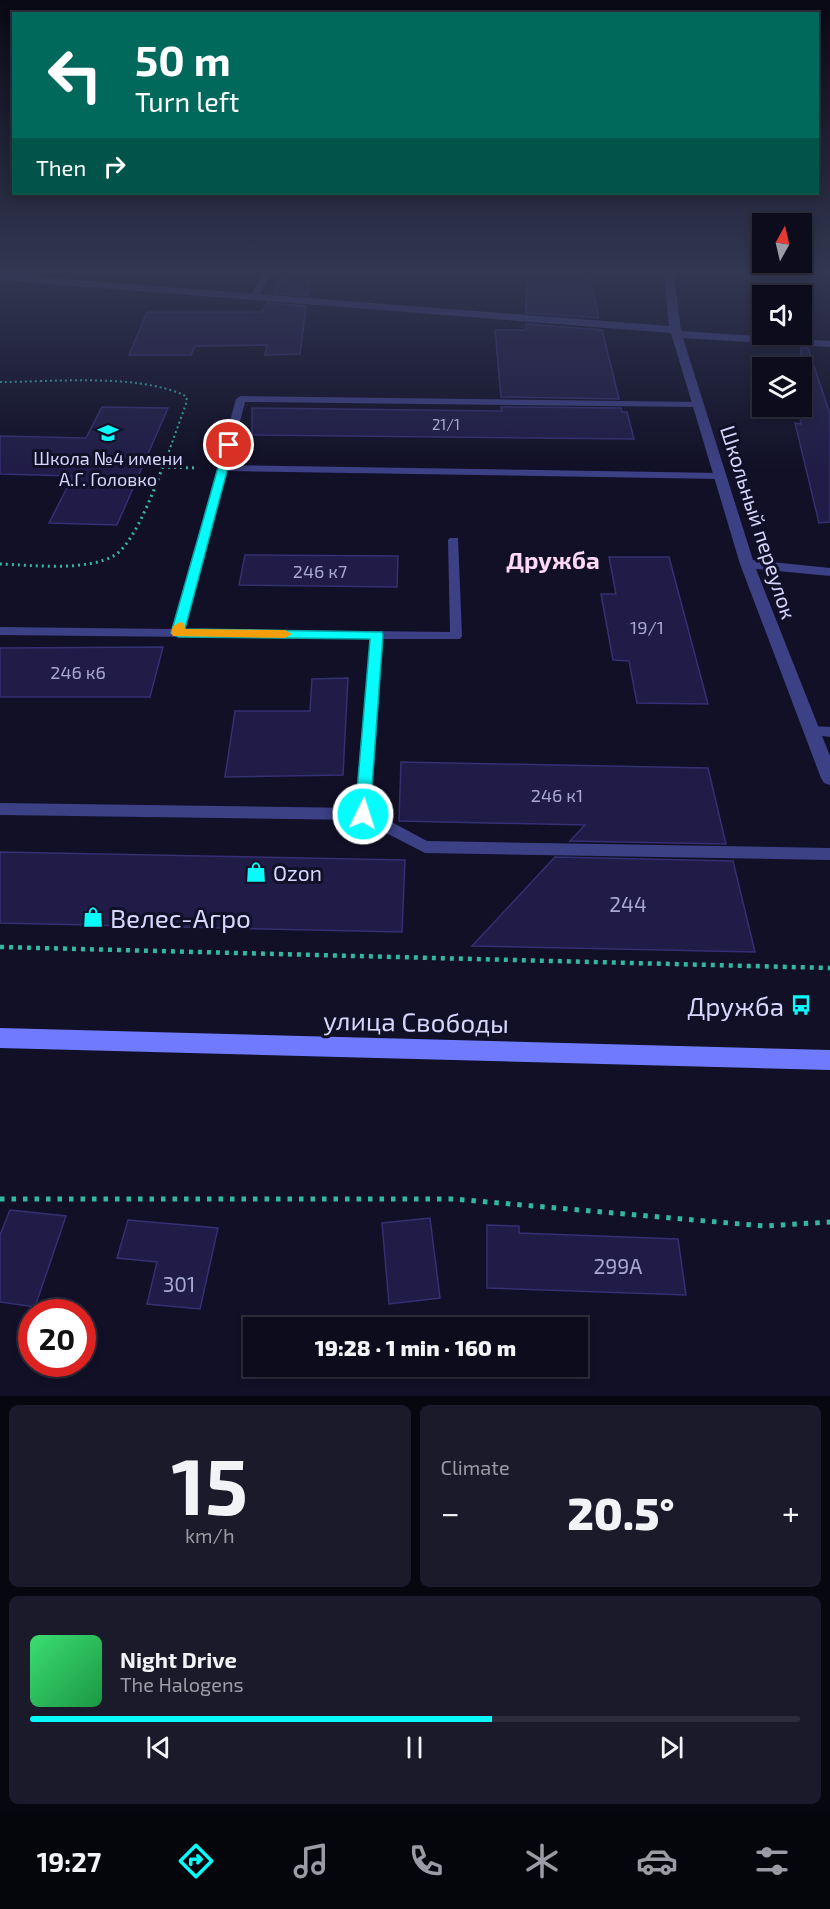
<!DOCTYPE html>
<meta charset="utf-8">
<style>
body{margin:0;font-family:"Exo 2",sans-serif;background:#1b1a2a;color:#f1f3f6;height:100vh;display:flex;flex-direction:column;font-size:22px;white-space:nowrap}
*{box-sizing:border-box;margin:0}
p{font-size:20px;color:#9a9ba4}
.icon{flex:none;width:33px;height:33px;fill:none;stroke:currentColor;stroke-width:2;stroke-linecap:round;stroke-linejoin:round}
.map{position:relative;height:1396px;overflow:hidden}
.details{display:flex;flex-direction:column;gap:9px;padding:9px;background:#070710;flex:1}
.details>*{flex:none}
.hud{position:absolute;left:12px;top:12px;width:807px;height:183px;border-radius:0px;box-shadow:0 3px 9px #0003,0 0 0 2px #2d2c3b;background:#00695c;color:#fff;overflow:hidden}
.needle{width:39px;rotate:8deg}
.buttons{position:absolute;left:752px;top:213px;display:grid;gap:12px}
.buttons a{display:grid;place-items:center;width:60px;height:60px;border-radius:0px;background:#0d0c1d;box-shadow:0 3px 9px #0003,0 0 0 2px #2d2c3b;font-size:30px}
.speed{position:absolute;left:18px;top:1299px;display:flex;gap:12px;font-size:30px;font-weight:700;text-align:center}
.speed>*{display:grid;place-content:center;width:78px;height:78px;border-radius:50%;background:#0d0c1d;box-shadow:0 3px 9px #0003,0 0 0 2px #2d2c3b;line-height:1}
.speed .limit{border:9px solid #d22;background:#fff;color:#111}
.pin{position:absolute;display:grid;place-items:center;width:51px;height:51px;color:#fff;margin:-26px;border:3px solid #fff;border-radius:50%;box-shadow:0 2px 6px #0007}
.me{position:absolute;width:66px;margin:-33px;rotate:4deg;stroke-linejoin:round;filter:drop-shadow(0 0 4px #0008)}
.turn{display:flex;align-items:center;gap:21px;height:126px;padding:0 24px;font-size:27px}
.turn .icon{width:78px;height:78px;stroke-width:2.5}
.turn b{display:block;font-size:42px;line-height:51px}
.then{display:flex;align-items:center;height:57px;padding:0 24px;background:#0003;gap:12px;font-size:22px}
.big{font-size:45px;font-weight:800;line-height:1.1}
.details .card{flex:1;display:flex;flex-direction:column;justify-content:center;gap:9px;min-width:0;padding:0 21px;border-radius:9px;background:#1b1a2a}
.details .dial{align-items:center;gap:0}
.dial b{font-size:78px;line-height:1}
.song{display:flex;align-items:center;gap:18px}
.cover{width:72px;height:72px;border-radius:9px;background:linear-gradient(135deg,hsl(140 70% 55%),hsl(140 70% 35%))}
.played{height:6px;border-radius:3px;background:linear-gradient(90deg,#06fbfa 60%,#2d2c3b 60%)}
.keys{display:flex;justify-content:space-around;direction:ltr}
.heat{display:flex;justify-content:space-between;align-items:center;font-size:33px;direction:ltr}
.details .tiles{flex:1;display:grid;gap:9px;grid-template-columns:1fr 1fr}
.card:last-child{grid-column:span 2}
.trip{position:absolute;left:243px;top:1317px;width:345px;height:60px;border-radius:0px;background:#0d0c1d;box-shadow:0 3px 9px #0003,0 0 0 2px #2d2c3b;font-weight:800;line-height:60px;text-align:center}
.tab-bar{display:flex;height:96px;justify-content:space-around;align-items:center;background:#05050c;color:#9a9ba4}
.tab-bar .icon{width:42px;height:42px}
.tab-bar .on{color:#06fbfa}
.tab-bar b{font-size:27px;color:#f1f3f6}
.map>svg:first-child{display:block}
.building{fill:#201c47;stroke:#352f73;stroke-width:1.5}
.lines{fill:none;stroke-linecap:round;stroke-linejoin:round}
.path-far3{stroke:#32b7a1;stroke-width:2;stroke-dasharray:2 3;stroke-linecap:butt}
.path-far2{stroke:#32b7a1;stroke-width:3;stroke-dasharray:2 4;stroke-linecap:butt}
.path-far1{stroke:#32b7a1;stroke-width:4.5;stroke-dasharray:4 5;stroke-linecap:butt}
.path{stroke:#32b7a1;stroke-width:5;stroke-dasharray:4.5 7;stroke-linecap:butt}
.service{fill:#3c4085;fill-rule:evenodd}
.minor{fill:#3c4085;fill-rule:evenodd}
.secondary{fill:#6f7afd;fill-rule:evenodd}
.route{fill:#06fbfa;stroke:#04a3a2;stroke-width:1.5}
.slow{fill:#f59e0b}
.labels{text-anchor:middle;dominant-baseline:central;stroke-width:6;stroke-linejoin:round;paint-order:stroke}
.far-number-label{font-size:15px;fill:#a8a8d0}
.far-poi-label{font-size:18px;fill:#d6d6fe;stroke:#111027}
.number-label{font-size:18px;fill:#a8a8d0}
.street-label{font-size:21px;fill:#d6d6fe;stroke:#111027}
.poi-label{font-size:21px;fill:#d6d6fe;stroke:#111027;text-anchor:start}
.near-number-label{font-size:21px;fill:#a8a8d0}
.quarter-label{font-size:24px;font-weight:bold;fill:#fed8f4;stroke:#111027}
.near-poi-label{font-size:26px;fill:#d6d6fe;stroke:#111027;text-anchor:start}
.near-street-label{font-size:26px;fill:#d6d6fe;stroke:#111027}
</style>
<div class="map">
<svg width="830" height="1396" viewBox="0 0 830 1396">
<rect width="100%" height="100%" fill="#111027"/>
<g class="building">
<polygon points="285,274 310,274 308,296 273,293"/>
<polygon points="527,274 589,274 599,318 526,313"/>
<polygon points="267,303 306,306 300,354 265,355 267,345 195,346 191,355 129,355 147,312 262,312"/>
<polygon points="526,324 602,330 619,399 501,397 495,330 526,330"/>
<polygon points="801,347 808,348 830,414 830,522 819,523 795,423 801,424"/>
<polygon points="102,407 168,408 117,525 49,523 73,476 0,474 0,436 86,438"/>
<polygon points="501,407 621,408 622,412 627,412 634,439 252,435 252,408 502,411"/>
<polygon points="245,555 398,556 397,587 239,585"/>
<polygon points="609,557 669,557 708,704 637,703 629,661 613,660 601,594 616,594"/>
<polygon points="163,647 150,697 0,697 0,648"/>
<polygon points="348,678 343,775 225,777 235,711 310,711 312,679"/>
<polygon points="401,762 708,768 726,844 570,841 585,825 399,821"/>
<polygon points="0,852 405,860 402,932 0,923"/>
<polygon points="555,857 733,861 755,952 472,946"/>
<polygon points="10,1210 66,1216 35,1307 0,1302 0,1235"/>
<polygon points="430,1218 440,1298 389,1304 382,1223"/>
<polygon points="128,1220 218,1228 200,1309 147,1304 157,1262 117,1258"/>
<polygon points="487,1225 519,1226 519,1233 678,1239 686,1295 487,1288"/>
</g>
<g class="lines">
<path class="path-far3" d="M0,382C54,382 137,373 186,396L187,401L168,454"/>
<g class="path-far2">
<polyline points="162,467 198,468"/>
<path d="M0,564C32,565 87,572 115,555C137,541 159,477 168,452"/>
</g>
<polyline class="path-far1" points="0,947 830,968"/>
<polyline class="path" points="0,1199 453,1199 764,1226 830,1222"/>
<g class="service">
<polygon points="263,274 271,274 257,299 251,299 250,297"/>
<polygon points="241,396 701,402 701,406 698,407 245,402 229,465 720,473 725,476 720,479 227,471 185,629 450,632 448,540 450,538 458,538 462,636 460,639 383,639 371,811 427,841 830,848 830,860 425,853 361,820 0,815 0,803 356,808 370,639 0,635 0,627 173,629 236,399"/>
<polygon points="812,726 830,727 830,737 807,734 805,731 807,728"/>
</g>
<polygon class="minor" points="0,274 669,326 664,274 674,274 681,331 830,341 830,347 683,338 753,560 830,568 830,576 756,569 830,756 830,785 824,783 821,778 740,564 671,333 0,280"/>
<polygon class="secondary" points="0,1028 830,1050 830,1070 0,1048"/>
</g>
<linearGradient id="sky" x2="0" y2="1"><stop stop-color="#090915"/><stop offset="0.58" stop-color="#323752"/><stop offset="1" stop-color="#323752" stop-opacity="0"/></linearGradient>
<rect width="830" height="469" fill="url(#sky)"/>
<polygon class="route" points="225,443 234,445 185,629 382,632 383,635 370,814 368,818 357,818 355,814 370,639 178,637 171,633"/>
<polygon class="slow" points="180,622 184,623 185,629 285,630 292,634 285,638 173,636 171,633 173,626"/>
<defs>
<g id="school-bare" transform="scale(1.62)"><path d="M0-5L7-2L0 1L-7-2ZM-4 1L0 2.5L4 1V4Q0 6-4 4Z" fill="#06fbfa" stroke="#111027" stroke-width="2.5" paint-order="stroke"/></g>
<g id="shop-bare" transform="scale(1.62)"><path d="M-5-2.5h2.3a2.7 3.5 0 0 1 5.4 0H5L5.5 6h-11ZM-1.5-2.5h3a1.5 2.3 0 0 0-3 0Z" fill="#06fbfa" stroke="#111027" stroke-width="2.5" paint-order="stroke"/></g>
<g id="bus-bare" transform="scale(1.62)"><path d="M-5-6H5V4H4V6H2V4H-2V6H-4V4H-5ZM-3.5-4V0h7V-4ZM-3.5 1.2v1.5H-2V1.2ZM2 1.2v1.5H3.5V1.2Z" fill="#06fbfa" stroke="#111027" stroke-width="2.5" paint-order="stroke"/></g>
</defs>
<g fill-rule="evenodd">
<use href="#school-bare" x="108" y="433"/>
<use href="#shop-bare" x="256" y="872"/>
<use href="#shop-bare" x="93" y="917"/>
<use href="#bus-bare" x="801" y="1005"/>
</g>
<g class="labels">
<g class="far-number-label">
<text x="446" y="424">21/1</text>
</g>
<g class="far-poi-label">
<text x="108" y="458">Школа №4 имени<tspan x="108" dy="21">А.Г. Головко</tspan></text>
</g>
<g class="number-label">
<text x="320" y="571">246 к7</text>
<text x="647" y="627">19/1</text>
<text x="78" y="672">246 к6</text>
<text x="557" y="795">246 к1</text>
</g>
<g class="street-label">
<text transform="translate(759 522) rotate(72)">Школьный переулок</text>
</g>
<g class="poi-label">
<text x="273" y="872">Ozon</text>
</g>
<g class="near-number-label">
<text x="628" y="903">244</text>
<text x="618" y="1265">299А</text>
<text x="179" y="1283">301</text>
</g>
<g class="quarter-label">
<text x="553" y="559">Дружба</text>
</g>
<g class="near-poi-label">
<text x="110" y="917">Велес-Агро</text>
<text x="784" y="1005" text-anchor="end">Дружба</text>
</g>
<g class="near-street-label">
<text transform="translate(416 1021) rotate(1)">улица Свободы</text>
</g>
</g>
</svg>
<div class="buttons">
<a><svg class="needle" viewBox="-14 -14 28 28"><path d="M0-13l5 13h-10z" fill="#e53935"/><path d="M0 13l5-13h-10z" fill="#9a9ba4"/></svg></a>
<a><svg class="icon" aria-label="sound" viewBox="0 0 24 24"><path d="M4 9h4l5-4v14l-5-4H4zM17 9q2 3 0 6"/></svg></a>
<a><svg class="icon" aria-label="layers" viewBox="0 0 24 24"><path d="M12 4l9 5-9 5-9-5zM3 14l9 5 9-5"/></svg></a>
</div>
<div class="speed"><div class="limit">20</div></div>
<div class="pin" style="left:229px;top:445px;background:#d93025"><svg class="icon" aria-label="arrive" viewBox="0 0 24 24"><path d="M6 21V4h12l-3 4 3 4H6"/></svg></div>
<svg class="me" style="left:363px;top:814px" viewBox="-20 -20 40 40"><circle r="17" fill="#06fbfa" stroke="#fff" stroke-width="3"/><path d="M0-11L8 9 0 5-8 9z" fill="#fff"/></svg>
<div class="trip">19:28 · 1 min · 160 m</div>
<div class="hud">
<div class="turn"><svg class="icon" aria-label="left" viewBox="0 0 24 24"><path d="M17 20v-9H6M10 6l-5 5 5 5"/></svg><div><b>50 m</b>Turn left</div></div>
<div class="then">Then<svg class="icon" aria-label="right" viewBox="0 0 24 24"><path d="M7 20v-9h11M14 6l5 5-5 5"/></svg></div>
</div>
</div>
<section class="details">
<div class="tiles">
<div class="card dial"><b>15</b><p>km/h</p></div>
<div class="card"><p>Climate</p>
<div class="heat"><a>−</a><b class="big">20.5°</b><a>+</a></div>
</div>
<div class="card">
<div class="song"><i class="cover"></i><div><b>Night Drive</b><p>The Halogens</p></div></div>
<div class="played"></div>
<div class="keys"><svg class="icon" aria-label="previous" viewBox="0 0 24 24"><path d="M18 5L8 12l10 7zM5 5v14"/></svg><svg class="icon" aria-label="pause" viewBox="0 0 24 24"><path d="M8 5v14M16 5v14"/></svg><svg class="icon" aria-label="next" viewBox="0 0 24 24"><path d="M6 5l10 7-10 7zM19 5v14"/></svg></div>
</div>
</div>
</section>
<nav class="tab-bar">
<b>19:27</b>
<svg class="icon on" aria-label="directions" viewBox="0 0 24 24"><path d="M12 3l9 9-9 9-9-9zM9 14v-3h6M13 9l2 2-2 2"/></svg>
<svg class="icon" aria-label="music" viewBox="0 0 24 24"><path d="M9 18V5l10-2v13"/><circle cx="6" cy="18" r="3"/><circle cx="16" cy="16" r="3"/></svg>
<svg class="icon" aria-label="phone" viewBox="0 0 24 24"><path d="M5 4h4l2 5-3 2q2 4 5 5l2-3 5 2v4C11 20 4 13 5 4z"/></svg>
<svg class="icon" aria-label="climate" viewBox="0 0 24 24"><path d="M12 3v18M4 7l16 10M4 17L20 7"/></svg>
<svg class="icon" aria-label="car" viewBox="0 0 24 24"><path d="M5 17H2v-5l4-1 3-4h7l3 4 3 1v5h-3M9 17h6M6 11h13"/><circle cx="7" cy="17" r="2"/><circle cx="17" cy="17" r="2"/></svg>
<svg class="icon" aria-label="filters" viewBox="0 0 24 24"><path d="M4 7h16M4 17h16"/><circle cx="9" cy="7" r="2"/><circle cx="15" cy="17" r="2"/></svg>
</nav>
